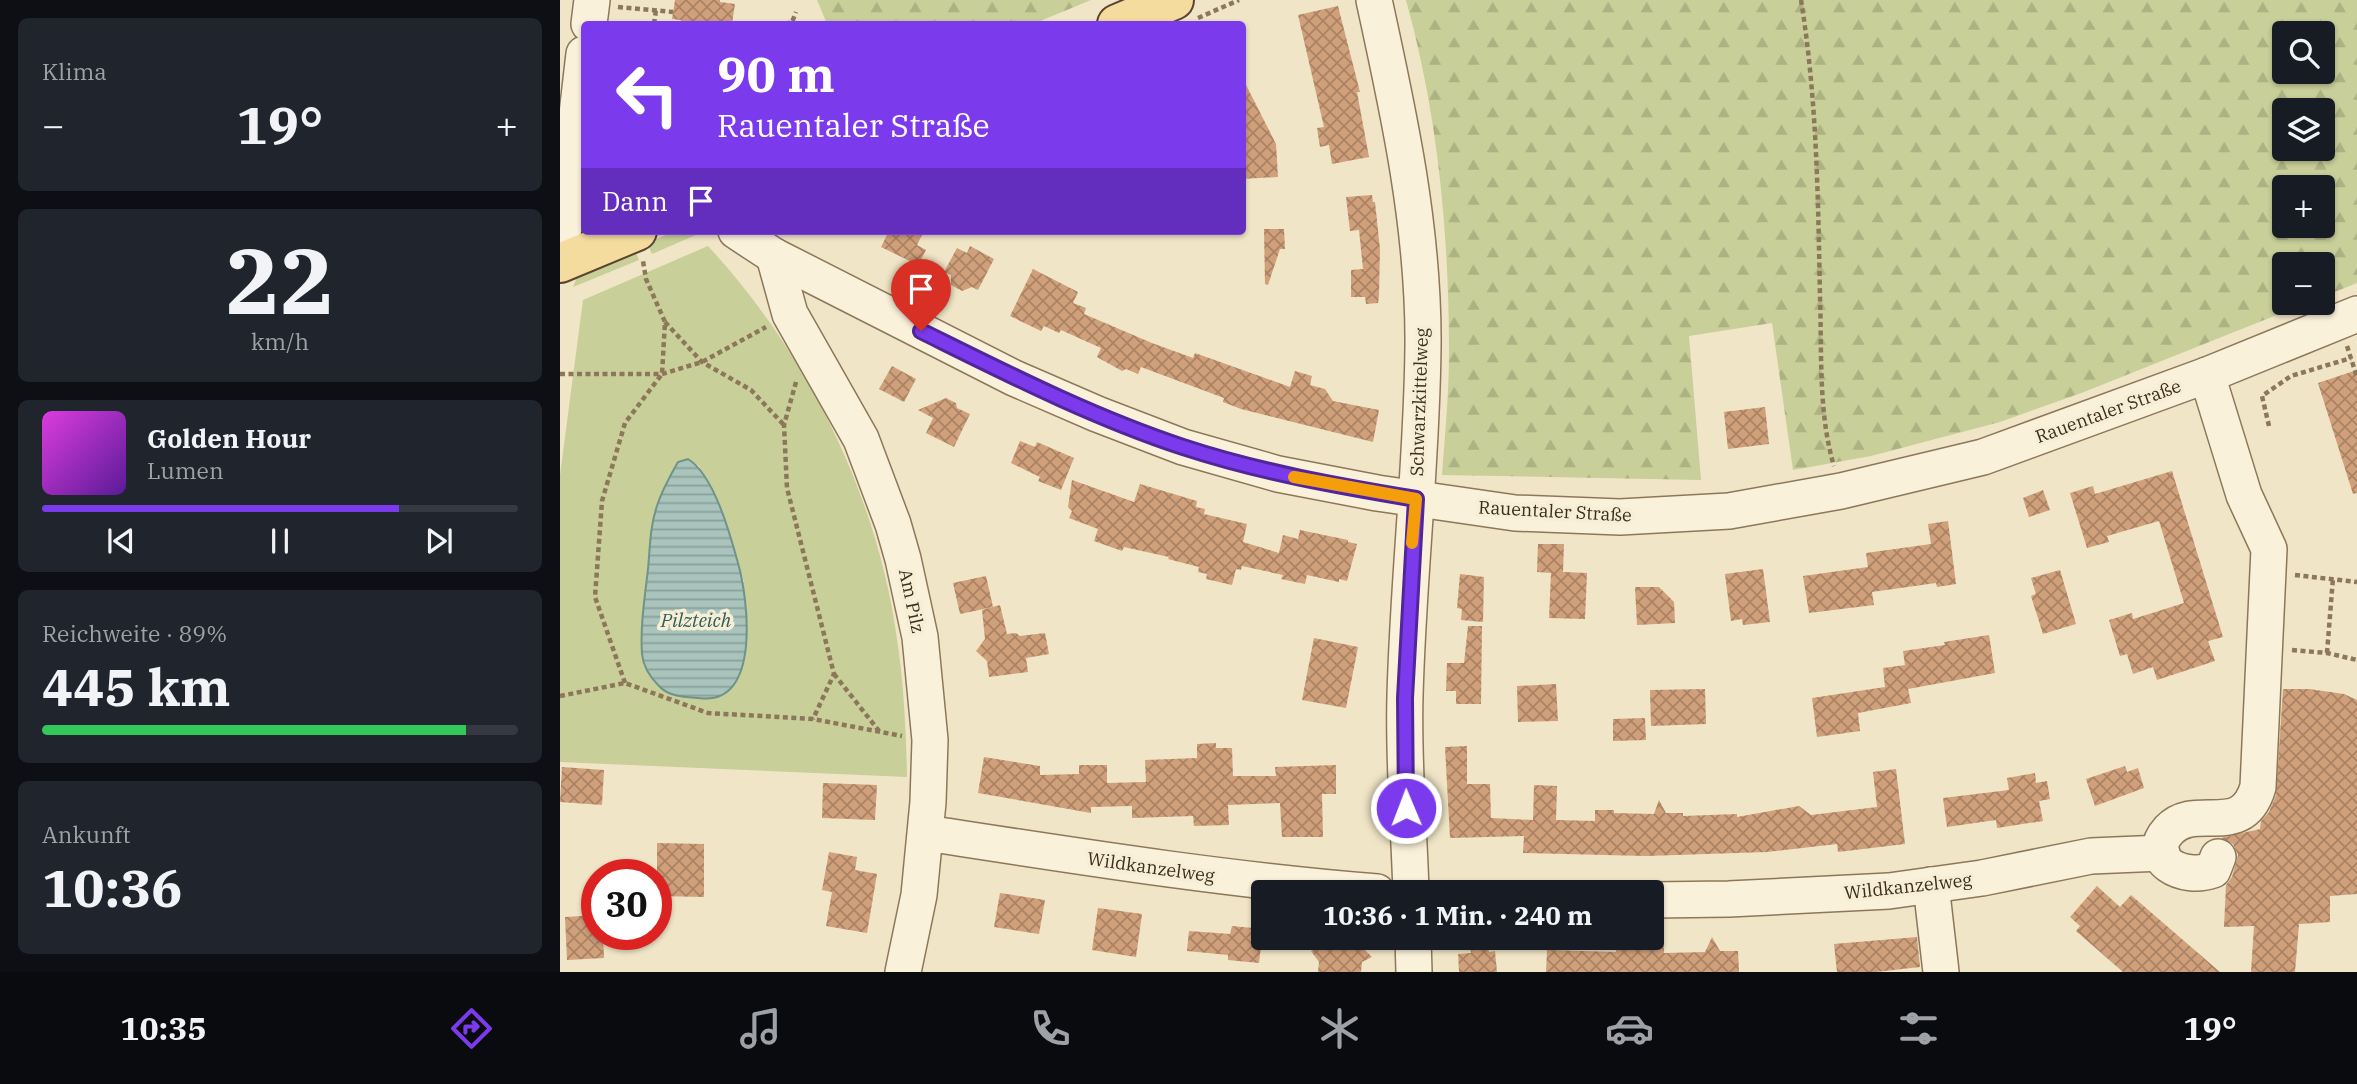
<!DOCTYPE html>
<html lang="de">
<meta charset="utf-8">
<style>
body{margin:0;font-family:"IBM Plex Serif",serif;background:#20242c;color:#f1f3f6;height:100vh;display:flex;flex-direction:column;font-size:26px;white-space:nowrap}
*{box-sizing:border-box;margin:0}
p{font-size:23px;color:#9ea1a6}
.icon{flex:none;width:38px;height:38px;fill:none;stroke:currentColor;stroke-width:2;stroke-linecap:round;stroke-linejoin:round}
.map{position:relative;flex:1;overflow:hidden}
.drawer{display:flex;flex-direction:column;gap:18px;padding:18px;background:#0d0f14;width:560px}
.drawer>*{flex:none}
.banner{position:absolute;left:21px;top:21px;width:665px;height:214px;border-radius:7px;box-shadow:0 2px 5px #0004;background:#7c3aed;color:#fff;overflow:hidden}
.controls{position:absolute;left:1712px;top:21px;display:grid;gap:14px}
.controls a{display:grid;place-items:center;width:63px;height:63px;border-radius:7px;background:#171b24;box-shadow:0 2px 5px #0004;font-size:35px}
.speed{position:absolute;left:21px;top:859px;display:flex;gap:14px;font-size:35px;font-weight:700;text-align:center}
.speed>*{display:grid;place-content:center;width:91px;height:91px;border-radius:50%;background:#171b24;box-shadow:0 2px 5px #0004;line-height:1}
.speed .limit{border:10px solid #d22;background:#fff;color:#111}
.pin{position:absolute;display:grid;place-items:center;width:60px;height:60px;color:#fff;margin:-72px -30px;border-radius:50% 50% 50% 0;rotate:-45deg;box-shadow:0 0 7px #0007}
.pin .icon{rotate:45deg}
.me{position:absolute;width:77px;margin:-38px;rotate:359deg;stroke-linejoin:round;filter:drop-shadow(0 0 5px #0008)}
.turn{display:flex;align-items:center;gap:24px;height:147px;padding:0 21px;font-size:32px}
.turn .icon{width:91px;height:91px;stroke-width:2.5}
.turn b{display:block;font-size:49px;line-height:60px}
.then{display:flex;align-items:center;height:66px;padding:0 21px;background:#0003;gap:14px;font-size:26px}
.big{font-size:52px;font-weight:800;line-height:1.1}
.drawer .card{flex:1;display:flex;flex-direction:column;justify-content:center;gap:10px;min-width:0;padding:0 24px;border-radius:10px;background:#20242c}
.drawer .dial{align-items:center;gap:0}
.dial b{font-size:91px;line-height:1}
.song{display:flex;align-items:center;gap:21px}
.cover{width:84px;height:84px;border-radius:10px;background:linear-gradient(135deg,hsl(300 70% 55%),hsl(270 70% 35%))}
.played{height:7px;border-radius:4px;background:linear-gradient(90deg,#7c3aed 75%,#363941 75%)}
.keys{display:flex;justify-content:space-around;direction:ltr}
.heat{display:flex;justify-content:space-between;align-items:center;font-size:38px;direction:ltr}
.charge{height:10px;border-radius:5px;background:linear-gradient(90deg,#34c759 89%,#363941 0)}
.trip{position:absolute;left:691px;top:880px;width:413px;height:70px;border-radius:7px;background:#171b24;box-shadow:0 2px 5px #0004;font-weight:800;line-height:70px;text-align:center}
.dock{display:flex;height:112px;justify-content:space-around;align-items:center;background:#090b0e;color:#9ea1a6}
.dock .icon{width:49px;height:49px}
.dock .selected{color:#7c3aed}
.dock b{font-size:32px;color:#f1f3f6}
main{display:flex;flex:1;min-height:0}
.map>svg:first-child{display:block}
.green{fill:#c8cf99;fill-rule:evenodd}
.forest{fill:url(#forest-firs);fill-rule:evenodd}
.water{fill:url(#water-rules);stroke:#6e938a;stroke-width:2}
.building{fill:url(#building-cross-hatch)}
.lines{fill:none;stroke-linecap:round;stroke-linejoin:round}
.minor-casing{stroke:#8d775b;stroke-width:38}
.major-casing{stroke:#5b442f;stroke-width:42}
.path{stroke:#8d775b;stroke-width:4.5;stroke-dasharray:5 3.5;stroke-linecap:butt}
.minor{stroke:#faf1da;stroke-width:35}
.major{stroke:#f4db9e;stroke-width:38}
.route-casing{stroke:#51269a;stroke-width:18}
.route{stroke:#7c3aed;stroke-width:12}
.slow{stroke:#f59e0b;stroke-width:12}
.labels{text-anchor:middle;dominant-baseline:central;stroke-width:7;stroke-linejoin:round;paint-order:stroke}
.street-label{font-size:18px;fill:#3c2e1f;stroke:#f7eed6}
.water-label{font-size:19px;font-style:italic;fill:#2e5d5b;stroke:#f7eed6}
</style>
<main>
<section class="drawer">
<div class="card"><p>Klima</p>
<div class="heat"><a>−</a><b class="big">19°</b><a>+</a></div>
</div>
<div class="card dial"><b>22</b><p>km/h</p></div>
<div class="card">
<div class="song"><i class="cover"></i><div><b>Golden Hour</b><p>Lumen</p></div></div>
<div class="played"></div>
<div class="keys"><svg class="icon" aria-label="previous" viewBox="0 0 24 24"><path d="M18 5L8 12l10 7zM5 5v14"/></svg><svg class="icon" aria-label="pause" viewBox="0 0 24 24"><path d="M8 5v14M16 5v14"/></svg><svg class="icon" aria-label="next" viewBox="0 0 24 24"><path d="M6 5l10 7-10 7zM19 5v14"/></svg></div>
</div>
<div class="card"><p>Reichweite · 89%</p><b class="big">445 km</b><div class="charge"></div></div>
<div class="card"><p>Ankunft</p><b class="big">10:36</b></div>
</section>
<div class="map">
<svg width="1797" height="972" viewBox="0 0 1797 972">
<defs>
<pattern id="forest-firs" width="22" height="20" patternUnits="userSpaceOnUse" patternTransform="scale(1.75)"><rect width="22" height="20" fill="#c8cf99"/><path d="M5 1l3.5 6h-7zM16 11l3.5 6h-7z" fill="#adb283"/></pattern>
<pattern id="water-rules" width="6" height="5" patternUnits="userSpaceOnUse" patternTransform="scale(1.75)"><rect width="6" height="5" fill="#a8c4bc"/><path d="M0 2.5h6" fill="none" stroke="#8aa098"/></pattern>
<pattern id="building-cross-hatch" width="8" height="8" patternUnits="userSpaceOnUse" patternTransform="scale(1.75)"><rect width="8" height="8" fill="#d0a07b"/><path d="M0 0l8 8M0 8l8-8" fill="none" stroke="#aa8364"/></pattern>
</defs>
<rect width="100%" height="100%" fill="#f0e5c6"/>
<g class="green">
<polygon points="115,231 145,231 92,254 87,243"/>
<path d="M148,246C247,353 317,494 337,639C344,685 346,731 347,777L0,762V475L23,300ZM138,465C159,503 172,541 184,582L84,603C89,556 90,523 108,478Z"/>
<polygon points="74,249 79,260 13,287 18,275"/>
</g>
<g class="forest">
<polygon points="257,0 531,0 473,24 267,24"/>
<path d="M846,0H1797V283L1762,297V264H1724V303H1747L1524,392L1440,422L1311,456L1233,470L1212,323L1129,336L1141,480L882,475C885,435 889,393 889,353C889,233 878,115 846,0ZM1724,33H1762V72H1724ZM1724,110H1762V149H1724ZM1724,187H1762V226H1724Z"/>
</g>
<path class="water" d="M128,459C154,475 170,534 178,563C188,598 202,707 139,698C126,697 109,697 99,686C91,678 83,666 82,654C80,626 85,596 88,569C90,548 90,526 97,506C102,490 110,476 118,462Z"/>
<g class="building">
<polygon points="115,0 160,0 160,2 175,4 172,24 156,22 155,24 120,24 121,20 112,19"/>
<polygon points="778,6 800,92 797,92 809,157 772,164 769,145 760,147 757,128 764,127 738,15"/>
<polygon points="682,77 716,144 718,177 682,179"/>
<polygon points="812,195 813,202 815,202 820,249 819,296 818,303 806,304 805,297 791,297 791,270 803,269 799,230 790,231 786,197"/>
<polygon points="704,229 724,229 725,249 720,249 708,285 705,284"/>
<polygon points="329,231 364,231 357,245 366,250 358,265 321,247"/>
<polygon points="410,246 434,259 418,290 412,287 402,291 391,285 391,275 384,272 397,248 407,253"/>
<polygon points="473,269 518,292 513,303 526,308 524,314 592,343 633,358 635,353 730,387 735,371 752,376 750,385 765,389 773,401 819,410 813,442 681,409 663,402 664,398 581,367 578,374 566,369 562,371 537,357 541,348 501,330 499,333 484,326 481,331 450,316"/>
<polygon points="332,366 356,379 344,402 319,389"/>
<polygon points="1797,370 1797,493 1793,494 1758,383"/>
<polygon points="386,398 396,403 397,408 410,414 394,447 366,433 373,418 358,410"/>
<polygon points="1205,407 1209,444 1168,449 1164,412"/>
<polygon points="460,441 475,447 477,442 514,458 501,490 478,481 480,477 451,463"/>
<polygon points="1612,471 1663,637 1648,641 1655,661 1597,680 1593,667 1573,674 1567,654 1560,656 1549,620 1572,613 1573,619 1624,603 1599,521 1547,536 1549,542 1527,548 1510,493 1533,486 1535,494"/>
<polygon points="512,480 574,502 580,484 637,501 636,507 645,509 644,514 687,524 683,542 719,553 723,535 738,539 740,530 788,540 788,542 797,544 787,581 779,579 779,582 747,575 745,584 721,579 723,575 682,566 681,570 676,569 672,585 646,579 647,574 638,572 639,567 608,559 609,557 564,547 562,551 534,541 538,529 509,518 512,511 508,507"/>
<polygon points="1483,490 1490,510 1469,517 1463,498"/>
<polygon points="1388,521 1396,584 1377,587 1376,583 1312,592 1314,605 1249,613 1243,576 1308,567 1306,553 1371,544 1368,524"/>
<polygon points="978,544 1004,544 1003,572 1027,573 1025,619 989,618 991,573 977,572"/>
<polygon points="1203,569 1210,622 1183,625 1182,619 1171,621 1165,574"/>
<polygon points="1500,570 1516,624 1483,634 1471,596 1476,594 1471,578"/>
<polygon points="900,574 924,577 923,622 901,620 902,609 897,608"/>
<polygon points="426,576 433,607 400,614 393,583"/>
<polygon points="1075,587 1099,587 1114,602 1115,623 1077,625"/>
<polygon points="440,605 447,634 456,633 460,636 485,633 489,654 466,658 468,672 429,677 427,661 416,651 425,639 422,610"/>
<polygon points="908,626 922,626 921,704 896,704 896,691 886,691 887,663 904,663"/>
<polygon points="1429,635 1435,673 1348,689 1351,703 1298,713 1300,731 1257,737 1252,698 1325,687 1323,668 1345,665 1343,651 1385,645 1384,642"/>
<polygon points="754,638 798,647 786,708 742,700"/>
<polygon points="996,684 998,721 958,722 957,686"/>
<polygon points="1145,689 1146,724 1091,726 1090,690"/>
<polygon points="1723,689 1749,689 1784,694 1797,700 1797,894 1770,896 1770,922 1739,924 1735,972 1691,972 1694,926 1664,927 1666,885 1672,877 1678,855 1673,844 1661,838 1700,829 1701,821 1709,812 1716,795"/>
<polygon points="1085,718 1086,740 1053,741 1053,719"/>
<polygon points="656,743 656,748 672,748 673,776 716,776 715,767 776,765 776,794 762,794 763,837 722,837 720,803 668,805 669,825 634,826 633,816 572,818 572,806 531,807 531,813 418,793 424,757 480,766 480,775 519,774 519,765 547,765 547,783 586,782 585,760 637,758 637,744"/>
<polygon points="907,746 907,784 930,784 931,818 973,820 974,785 997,786 996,820 1035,821 1035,810 1054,810 1054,813 1094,814 1099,800 1106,813 1123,813 1123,816 1177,814 1177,817 1239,806 1251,815 1317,807 1313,772 1336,769 1345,844 1278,852 1277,844 1207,852 1086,856 963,853 964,836 890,838 885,747"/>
<polygon points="1565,766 1567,772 1578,768 1584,788 1535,806 1526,779"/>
<polygon points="2,767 44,770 42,805 0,802"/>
<polygon points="1475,773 1476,783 1487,781 1490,799 1479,801 1483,821 1437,828 1436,820 1387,827 1383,798 1449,790 1447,778"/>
<polygon points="263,783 317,785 315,820 262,818"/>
<polygon points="97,843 144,844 144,897 97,896"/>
<polygon points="269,852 297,857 295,870 317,874 307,933 266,926 272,892 262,890"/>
<polygon points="1537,886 1560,907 1571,895 1660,972 1563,972 1516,931 1520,926 1510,917"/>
<polygon points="440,893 485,900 479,934 434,927"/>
<polygon points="538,908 582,914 576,957 532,950"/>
<polygon points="37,915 37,934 43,934 44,958 7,960 5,917"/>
<polygon points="672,926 703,929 699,963 668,960 668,955 627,951 629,931 670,934"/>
<polygon points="1152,937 1160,951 1178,951 1179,972 986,972 987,950 1056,952 1056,942 1104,941 1104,953 1145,952"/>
<polygon points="1357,937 1360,967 1316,972 1277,972 1274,944"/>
<polygon points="762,938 804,938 803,948 812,957 802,962 801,972 758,972 759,962 751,951 761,944"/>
<polygon points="928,943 929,952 935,951 937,972 899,972 898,954 911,953 910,944"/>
</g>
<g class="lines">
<g class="minor-casing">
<g id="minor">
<path d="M814,0C839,114 864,229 863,346C862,463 848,579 845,696C843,762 849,827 851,892"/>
<polyline points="29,24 32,0"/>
<polyline points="176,231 214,256 454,378 537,414 623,447 718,474 817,493 955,513 1060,517 1169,511 1281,491 1423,457 1647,375 1797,314"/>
<polyline points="214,256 230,314 301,439 333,524 343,559 360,637 370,740 368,802 359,895 343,972"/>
<polyline points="0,261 24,54"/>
<path d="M1647,375L1684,495L1709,549L1698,787C1682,841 1636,801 1609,830C1582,860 1623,881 1653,870L1658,857"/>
<path d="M366,833C516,856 666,880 817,892"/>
<polyline points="1371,885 1381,972"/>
<polyline points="1092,900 1169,899 1329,891 1422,878 1531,856 1602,853"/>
<polyline points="853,938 854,972"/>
</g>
</g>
<g class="major-casing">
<g id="major">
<polyline points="557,24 614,0"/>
<polyline points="0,263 77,231"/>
</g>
</g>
<g class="path">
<path d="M1241,0C1257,99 1258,197 1260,297C1262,352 1258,413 1274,466"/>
<polyline points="58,7 113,12"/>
<polyline points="638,18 679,0"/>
<polyline points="94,24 96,10"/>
<polyline points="225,24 232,22 236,12"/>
<polyline points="105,322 142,362 191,390 224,425"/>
<polyline points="1787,346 1797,377"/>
<polyline points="0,374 102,374 142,362 206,327"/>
<polyline points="236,382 224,425 227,488 274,674 253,719"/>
<polyline points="1709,426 1702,396 1731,376 1791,358"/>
<polyline points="1735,575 1797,582"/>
<polyline points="1732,650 1767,653 1797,660"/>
<polyline points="1767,653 1773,578"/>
<polyline points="274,674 319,731"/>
<polyline points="65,683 35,597 42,501 65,423 102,374 105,322 86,279 83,261"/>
<polyline points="0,696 65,683 148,713 253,719 342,736"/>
</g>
<use href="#minor" class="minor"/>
<use href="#major" class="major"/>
</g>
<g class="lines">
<g class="route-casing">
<path id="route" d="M361,331C446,373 532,417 623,447C699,472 778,486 856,499L845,698L846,808"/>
</g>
<use href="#route" class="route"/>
<polyline class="slow" points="734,477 856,499 852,543"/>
</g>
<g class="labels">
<g class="street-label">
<text transform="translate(859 402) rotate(-88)">Schwarzkittelweg</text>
<text transform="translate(1548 411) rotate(-20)">Rauentaler Straße</text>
<text transform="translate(995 511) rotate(3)">Rauentaler Straße</text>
<text transform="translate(352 601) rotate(78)">Am Pilz</text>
<text transform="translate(591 867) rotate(8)">Wildkanzelweg</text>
<text transform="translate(1348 886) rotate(-6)">Wildkanzelweg</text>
</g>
<g class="water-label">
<text x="136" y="620">Pilzteich</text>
</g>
</g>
</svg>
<div class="controls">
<a><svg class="icon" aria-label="search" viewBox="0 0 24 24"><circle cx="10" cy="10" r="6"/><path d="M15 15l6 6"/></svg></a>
<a><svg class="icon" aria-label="layers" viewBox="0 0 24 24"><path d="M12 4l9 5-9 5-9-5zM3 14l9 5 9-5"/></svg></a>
<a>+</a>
<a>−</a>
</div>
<div class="speed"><div class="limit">30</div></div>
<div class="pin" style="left:361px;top:331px;background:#d93025"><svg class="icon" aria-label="arrive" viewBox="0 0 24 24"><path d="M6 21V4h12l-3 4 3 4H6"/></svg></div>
<svg class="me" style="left:846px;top:808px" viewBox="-20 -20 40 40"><circle r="17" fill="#7c3aed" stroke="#fff" stroke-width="3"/><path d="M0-11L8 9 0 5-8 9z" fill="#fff"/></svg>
<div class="trip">10:36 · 1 Min. · 240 m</div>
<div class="banner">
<div class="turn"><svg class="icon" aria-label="left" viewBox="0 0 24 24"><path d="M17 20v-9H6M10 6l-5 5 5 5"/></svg><div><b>90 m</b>Rauentaler Straße</div></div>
<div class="then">Dann<svg class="icon" aria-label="arrive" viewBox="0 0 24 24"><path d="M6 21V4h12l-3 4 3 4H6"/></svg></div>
</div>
</div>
</main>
<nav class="dock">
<b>10:35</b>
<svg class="icon selected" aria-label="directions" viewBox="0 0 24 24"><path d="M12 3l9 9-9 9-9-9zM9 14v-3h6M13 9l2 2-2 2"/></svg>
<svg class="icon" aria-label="music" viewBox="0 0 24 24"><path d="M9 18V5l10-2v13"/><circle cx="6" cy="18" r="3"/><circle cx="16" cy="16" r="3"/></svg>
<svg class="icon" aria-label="phone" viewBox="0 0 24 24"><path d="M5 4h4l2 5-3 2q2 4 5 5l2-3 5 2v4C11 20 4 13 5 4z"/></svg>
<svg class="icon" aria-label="climate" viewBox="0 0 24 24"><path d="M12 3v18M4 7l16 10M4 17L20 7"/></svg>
<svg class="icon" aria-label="car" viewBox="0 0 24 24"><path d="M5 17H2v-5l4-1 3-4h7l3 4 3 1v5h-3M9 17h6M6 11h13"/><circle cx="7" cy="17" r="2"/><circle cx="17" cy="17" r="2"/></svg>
<svg class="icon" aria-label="filters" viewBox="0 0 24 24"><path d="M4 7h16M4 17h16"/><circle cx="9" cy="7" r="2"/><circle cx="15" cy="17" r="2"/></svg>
<b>19°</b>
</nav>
